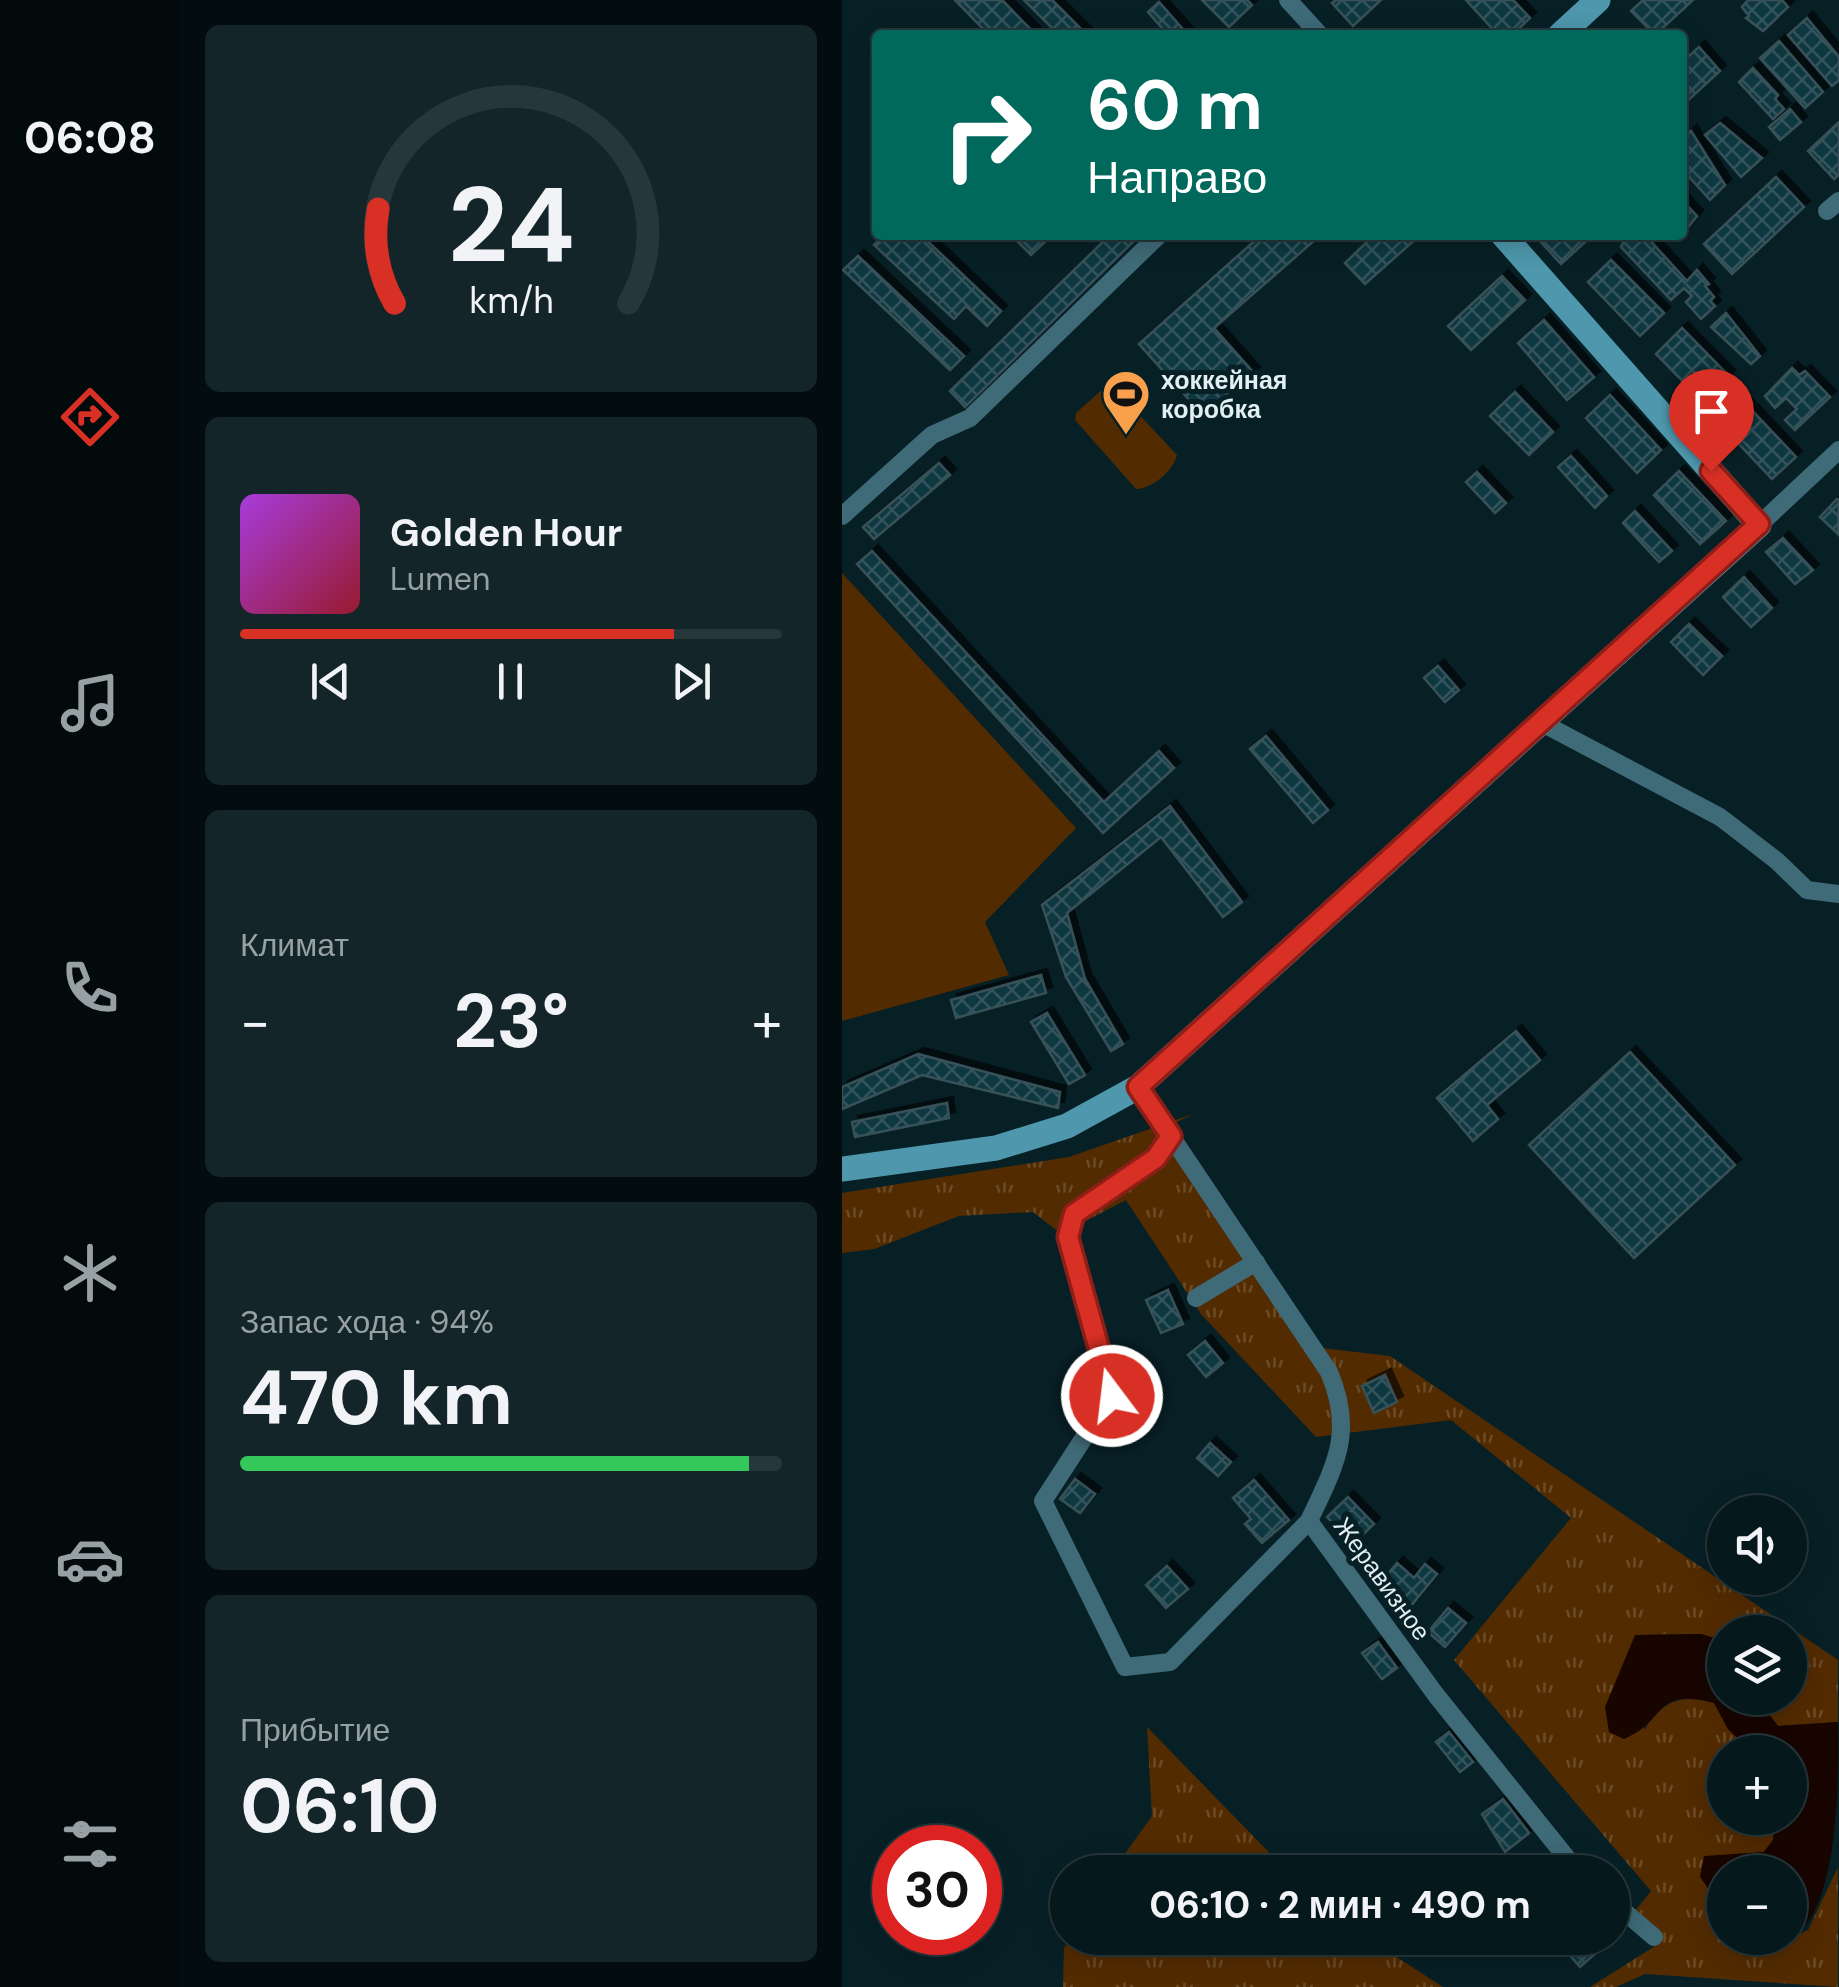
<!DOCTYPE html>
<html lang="ru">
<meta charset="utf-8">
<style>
body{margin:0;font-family:"DM Sans",sans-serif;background:#132529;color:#f1f3f6;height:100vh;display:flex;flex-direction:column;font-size:38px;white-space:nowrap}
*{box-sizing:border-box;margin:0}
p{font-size:32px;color:#97a0a3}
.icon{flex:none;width:55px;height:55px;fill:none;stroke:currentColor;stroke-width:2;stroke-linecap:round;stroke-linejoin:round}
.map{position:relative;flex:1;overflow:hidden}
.details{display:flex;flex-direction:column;gap:25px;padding:25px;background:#030d0f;width:662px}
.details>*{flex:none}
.banner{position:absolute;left:30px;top:30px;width:815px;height:210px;border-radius:10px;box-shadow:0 5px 25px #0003,0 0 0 2px #26373b;background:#00695c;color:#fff;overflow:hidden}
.controls{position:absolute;left:865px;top:1495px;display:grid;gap:20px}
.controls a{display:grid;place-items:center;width:100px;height:100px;border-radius:50%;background:#05181c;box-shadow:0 5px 25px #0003,0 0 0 2px #26373b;font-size:50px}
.speed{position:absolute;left:30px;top:1825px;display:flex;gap:20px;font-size:50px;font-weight:700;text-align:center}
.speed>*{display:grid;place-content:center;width:130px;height:130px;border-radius:50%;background:#05181c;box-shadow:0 5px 25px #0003,0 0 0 2px #26373b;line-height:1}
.speed .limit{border:15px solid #d22;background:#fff;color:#111}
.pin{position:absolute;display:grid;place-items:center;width:85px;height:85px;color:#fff;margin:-102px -42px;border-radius:50% 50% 50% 0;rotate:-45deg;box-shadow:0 0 10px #0007}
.pin .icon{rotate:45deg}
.me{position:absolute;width:110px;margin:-55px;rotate:345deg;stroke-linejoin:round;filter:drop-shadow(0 0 8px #0008)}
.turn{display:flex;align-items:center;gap:35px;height:210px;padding:0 50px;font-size:45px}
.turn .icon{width:130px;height:130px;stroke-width:2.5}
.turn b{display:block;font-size:70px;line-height:85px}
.big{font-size:75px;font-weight:700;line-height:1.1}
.details .widget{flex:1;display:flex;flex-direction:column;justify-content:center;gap:15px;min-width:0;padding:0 35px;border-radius:15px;background:#132529}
.details .dial{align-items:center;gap:0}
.dial svg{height:260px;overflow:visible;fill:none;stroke:#26373b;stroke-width:7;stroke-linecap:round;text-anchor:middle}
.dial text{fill:#f1f3f6;stroke:none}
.song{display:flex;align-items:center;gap:30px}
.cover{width:120px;height:120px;border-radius:15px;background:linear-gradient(135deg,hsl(280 70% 55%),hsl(350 70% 35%))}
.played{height:10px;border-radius:5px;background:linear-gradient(90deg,#d93025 80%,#26373b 80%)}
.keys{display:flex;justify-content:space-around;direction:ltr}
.heat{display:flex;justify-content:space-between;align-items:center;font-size:55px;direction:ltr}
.charge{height:15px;border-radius:8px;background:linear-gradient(90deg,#34c759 94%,#26373b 0)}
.trip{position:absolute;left:208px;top:1855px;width:580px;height:100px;border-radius:50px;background:#05181c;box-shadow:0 5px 25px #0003,0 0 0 2px #26373b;font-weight:700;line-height:100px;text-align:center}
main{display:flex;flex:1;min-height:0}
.tab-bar{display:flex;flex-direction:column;width:180px;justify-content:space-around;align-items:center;background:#020a0b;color:#97a0a3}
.tab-bar .icon{width:70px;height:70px}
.tab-bar .selected{color:#d93025}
.tab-bar b{font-size:45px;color:#f1f3f6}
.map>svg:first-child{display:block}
.grass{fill:url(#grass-tufts)}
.garden{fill:#532b00}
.water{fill:#180500}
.building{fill:url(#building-cross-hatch);stroke:#385158;stroke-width:2.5;filter:url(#shadow)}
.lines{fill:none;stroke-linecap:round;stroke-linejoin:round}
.street{stroke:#3f6a77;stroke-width:18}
.secondary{stroke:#4e97ac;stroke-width:25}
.route-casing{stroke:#8d1f18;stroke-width:25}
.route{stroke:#d93025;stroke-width:18}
.labels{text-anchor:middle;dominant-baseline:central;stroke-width:10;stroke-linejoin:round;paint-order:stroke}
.poi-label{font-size:25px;font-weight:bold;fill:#e2f0f4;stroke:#072026;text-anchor:start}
.street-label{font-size:25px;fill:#e2f0f4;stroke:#072026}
</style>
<main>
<nav class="tab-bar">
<b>06:08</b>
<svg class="icon selected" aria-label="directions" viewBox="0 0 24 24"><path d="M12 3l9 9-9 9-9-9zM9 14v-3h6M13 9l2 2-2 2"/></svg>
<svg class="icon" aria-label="music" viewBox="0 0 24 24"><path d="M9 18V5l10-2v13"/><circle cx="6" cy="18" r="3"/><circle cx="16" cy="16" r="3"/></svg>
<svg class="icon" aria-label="phone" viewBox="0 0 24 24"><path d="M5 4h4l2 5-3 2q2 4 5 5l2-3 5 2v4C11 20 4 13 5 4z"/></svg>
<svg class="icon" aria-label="climate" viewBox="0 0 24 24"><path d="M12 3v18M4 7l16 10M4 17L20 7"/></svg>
<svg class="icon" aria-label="car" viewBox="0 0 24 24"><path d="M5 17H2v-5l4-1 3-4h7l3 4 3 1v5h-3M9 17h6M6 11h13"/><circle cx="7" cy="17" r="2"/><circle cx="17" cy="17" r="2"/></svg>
<svg class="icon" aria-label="filters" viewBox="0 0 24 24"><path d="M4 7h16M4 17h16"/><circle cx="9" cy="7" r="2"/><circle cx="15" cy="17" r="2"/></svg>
</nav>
<section class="details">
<div class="widget dial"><svg viewBox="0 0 100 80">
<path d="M14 69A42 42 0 1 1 86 69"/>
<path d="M14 69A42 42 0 0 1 9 40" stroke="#d93025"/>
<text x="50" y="56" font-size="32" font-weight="700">24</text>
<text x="50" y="72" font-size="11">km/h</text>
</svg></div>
<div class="widget">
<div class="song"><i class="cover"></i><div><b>Golden Hour</b><p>Lumen</p></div></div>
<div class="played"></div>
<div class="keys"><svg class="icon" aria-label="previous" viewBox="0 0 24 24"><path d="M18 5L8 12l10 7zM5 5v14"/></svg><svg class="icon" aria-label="pause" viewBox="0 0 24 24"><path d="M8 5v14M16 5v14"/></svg><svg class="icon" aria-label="next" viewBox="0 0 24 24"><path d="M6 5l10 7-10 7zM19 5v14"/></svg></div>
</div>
<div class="widget"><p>Климат</p>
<div class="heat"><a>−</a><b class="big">23°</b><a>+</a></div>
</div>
<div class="widget"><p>Запас хода · 94%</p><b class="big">470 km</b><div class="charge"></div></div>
<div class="widget"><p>Прибытие</p><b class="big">06:10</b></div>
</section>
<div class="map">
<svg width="997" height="1987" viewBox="0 0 997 1987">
<defs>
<pattern id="grass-tufts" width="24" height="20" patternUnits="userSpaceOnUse" patternTransform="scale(2.5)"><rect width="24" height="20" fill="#532b00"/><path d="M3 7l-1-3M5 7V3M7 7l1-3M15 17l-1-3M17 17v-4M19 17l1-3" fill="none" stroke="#6b4a26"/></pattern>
<pattern id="building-cross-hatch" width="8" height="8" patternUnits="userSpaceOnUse" patternTransform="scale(2.5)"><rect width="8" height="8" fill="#103741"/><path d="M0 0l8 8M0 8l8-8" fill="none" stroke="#32545d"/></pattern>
<filter id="shadow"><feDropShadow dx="6" dy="-6" stdDeviation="0" flood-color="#0009"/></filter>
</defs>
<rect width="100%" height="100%" fill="#072026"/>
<g class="grass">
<path d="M351,1114L329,1125L471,1347L548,1356L996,1660V1722L936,1726L923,1709L930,1698H948L951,1673L948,1632H882V1641L859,1634L793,1635L802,1730C821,1701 837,1694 872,1702L886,1729L910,1752H882V1818H933L931,1840L922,1852L862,1857L873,1903L882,1911V1938H948L966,1930L996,1867V1987L803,1974L774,1987H748L818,1943L788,1917L809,1891L612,1660L729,1518L609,1420L474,1437L359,1314L284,1200L219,1234L191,1212L117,1216L32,1249L0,1253V1193L227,1157Z"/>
<polygon points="305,1727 446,1872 270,1872 310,1816"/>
<polygon points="228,1938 525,1938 601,1987 221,1987 222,1948"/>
</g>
<g class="garden">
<path d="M263,387L273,389L335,455C331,471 311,488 294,489L233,420L234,413Z"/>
<polygon points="0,573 234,828 143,922 167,975 0,1021"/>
</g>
<path class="water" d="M859,1634L882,1641V1698H930L923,1709L936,1726L996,1722C997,1781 997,1908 951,1937L948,1872H882V1911L858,1877L862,1856L922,1852L931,1840L933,1818H948V1752H910L886,1729L872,1703C810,1687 826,1721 782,1739L767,1732L763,1707L793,1635Z"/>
<g class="building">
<polygon points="113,0 160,0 194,35 147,35"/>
<polygon points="182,0 210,0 245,35 217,35"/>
<polygon points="360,0 405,0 410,5 387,27"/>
<polygon points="494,0 539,0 511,26 490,3"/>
<polygon points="624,0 671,0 688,18 670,35 656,35"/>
<polygon points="801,0 851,0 813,35 789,11"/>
<polygon points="940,0 946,7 921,31 904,18 907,16 900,7 906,0"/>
<polygon points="317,2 346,35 326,35 306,12"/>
<polygon points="965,18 997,57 997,80 990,86 946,35"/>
<polygon points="937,41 981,92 963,108 918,58"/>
<polygon points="857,47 878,71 840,106 840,62"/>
<polygon points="911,68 936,95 933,99 942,109 931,119 897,82"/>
<polygon points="948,109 959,122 938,140 927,127"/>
<polygon points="997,122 997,175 992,179 966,151"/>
<polygon points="878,123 920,158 899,177 863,135"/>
<polygon points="849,131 883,185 868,200 840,169 840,139"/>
<polygon points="934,177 962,207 890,274 862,244"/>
<polygon points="840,200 855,216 840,235"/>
<polygon points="41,235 79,235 159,311 145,326 124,306 112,319 32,245"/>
<polygon points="169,235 210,235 189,255"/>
<polygon points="268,235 298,235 123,407 108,391"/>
<polygon points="419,235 474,239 372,328 412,373 360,414 297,344"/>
<polygon points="519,235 574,235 576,237 523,284 503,263 525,242"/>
<polygon points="701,235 751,235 719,264 696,239"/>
<polygon points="803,235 845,281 855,270 867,284 863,286 872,297 868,301 873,306 859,319 844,302 850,296 842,288 829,300 779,247 785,235"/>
<polygon points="16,256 122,356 108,370 1,270"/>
<polygon points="769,260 822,313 798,336 746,282"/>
<polygon points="660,276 683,300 629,350 606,326"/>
<polygon points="884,313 918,356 909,364 869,327"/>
<polygon points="702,320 752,377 725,400 676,343"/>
<polygon points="840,328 887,376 861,402 814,354"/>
<polygon points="950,368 957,375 963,371 988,397 953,430 943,420 955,409 944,398 933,408 923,396"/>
<polygon points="673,392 711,432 687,455 648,416"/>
<polygon points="768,395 819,450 795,473 744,418"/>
<polygon points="903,403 954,457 930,479 879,425"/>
<polygon points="729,456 765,496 753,508 716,467"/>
<polygon points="97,463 108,475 32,539 21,527"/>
<polygon points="837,471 884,521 858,544 812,495"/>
<polygon points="635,472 664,503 653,513 624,482"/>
<polygon points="995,499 997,500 996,534 978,517"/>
<polygon points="793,511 830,551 817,562 781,523"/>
<polygon points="941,538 971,570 953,584 924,552"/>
<polygon points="30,551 262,802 317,751 332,768 261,833 15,564"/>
<polygon points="902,577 930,608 909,627 881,597"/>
<polygon points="847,624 880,656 861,675 829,642"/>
<polygon points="596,666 617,690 603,702 582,678"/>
<polygon points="424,736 486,810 471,823 408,749"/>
<polygon points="328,806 400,902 381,917 319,837 225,913 243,979 281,1044 269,1051 224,977 200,905"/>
<polygon points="199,975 204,993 114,1018 109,1000"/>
<polygon points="205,1013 243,1075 227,1084 189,1022"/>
<polygon points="674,1031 698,1060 645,1105 656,1119 631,1141 595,1098"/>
<polygon points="788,1052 893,1165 792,1258 687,1145"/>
<polygon points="76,1054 218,1092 216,1108 80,1075 0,1109 0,1087"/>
<polygon points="105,1103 107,1118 13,1137 10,1122"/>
<polygon points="326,1290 341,1324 319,1333 304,1300"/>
<polygon points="363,1341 381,1363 364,1377 346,1355"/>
<polygon points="543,1375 555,1402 532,1413 520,1386"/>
<polygon points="368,1443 389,1462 376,1476 355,1458"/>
<polygon points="233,1479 253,1494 238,1513 218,1499"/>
<polygon points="412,1480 447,1520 420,1543 403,1524 409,1519 391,1498"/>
<polygon points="506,1497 532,1524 511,1544 485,1517"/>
<polygon points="555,1563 572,1578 583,1564 595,1574 568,1607 538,1583"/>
<polygon points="325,1566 346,1589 324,1608 304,1585"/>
<polygon points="606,1608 624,1623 603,1647 586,1632"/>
<polygon points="536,1642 555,1668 540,1679 520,1653"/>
<polygon points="607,1732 631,1762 618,1772 594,1742"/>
<polygon points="661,1799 687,1833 663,1852 640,1814"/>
<polygon points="713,1938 769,1938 770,1939 738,1967"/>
</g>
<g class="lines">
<g class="street">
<polyline points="446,0 478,35"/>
<polyline points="985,211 997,201"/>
<polyline points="0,516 90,435 128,418 317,235"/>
<polyline points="917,525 997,450"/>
<polyline points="702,724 878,817 935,861 965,890 997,894"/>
<path d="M296,1087L487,1372C513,1433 493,1465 467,1521L594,1695L736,1872"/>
<polyline points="329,1136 314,1157 232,1214 226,1237 269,1396 201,1501 283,1667 328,1662 467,1521"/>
<polyline points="354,1298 414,1262"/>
<polyline points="770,1901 812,1937"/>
</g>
<g class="secondary">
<polyline points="718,35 756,0"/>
<polyline points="0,1169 154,1148 225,1126 296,1087 917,525 661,235"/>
</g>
</g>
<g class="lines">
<g class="route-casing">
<polyline id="route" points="270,1396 226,1237 232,1214 314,1158 329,1136 296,1087 917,524 869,471"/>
</g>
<use href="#route" class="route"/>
</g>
<defs>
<g id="stadium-pin" transform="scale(2.5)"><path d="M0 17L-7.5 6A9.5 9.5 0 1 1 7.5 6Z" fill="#f9a04d" stroke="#072026"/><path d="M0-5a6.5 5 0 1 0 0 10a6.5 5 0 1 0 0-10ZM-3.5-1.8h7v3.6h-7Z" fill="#111"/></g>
</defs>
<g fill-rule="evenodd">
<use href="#stadium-pin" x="284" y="394"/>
</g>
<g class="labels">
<g class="poi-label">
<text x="319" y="380">хоккейная<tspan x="319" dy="29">коробка</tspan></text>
</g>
<g class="street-label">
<text transform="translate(540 1579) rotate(54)">Жеравизное</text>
</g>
</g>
</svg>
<div class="controls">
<a><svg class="icon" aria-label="sound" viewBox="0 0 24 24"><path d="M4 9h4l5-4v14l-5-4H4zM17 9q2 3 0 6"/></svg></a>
<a><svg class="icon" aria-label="layers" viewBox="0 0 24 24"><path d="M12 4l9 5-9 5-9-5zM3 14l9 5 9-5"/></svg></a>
<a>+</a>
<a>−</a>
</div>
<div class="speed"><div class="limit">30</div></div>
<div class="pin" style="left:869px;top:471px;background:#d93025"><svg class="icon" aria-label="arrive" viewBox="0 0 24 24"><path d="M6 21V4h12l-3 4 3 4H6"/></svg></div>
<svg class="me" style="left:270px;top:1396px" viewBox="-20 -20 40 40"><circle r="17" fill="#d93025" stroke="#fff" stroke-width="3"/><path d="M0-11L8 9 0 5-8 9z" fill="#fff"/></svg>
<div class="trip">06:10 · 2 мин · 490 m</div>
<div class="banner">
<div class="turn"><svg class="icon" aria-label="right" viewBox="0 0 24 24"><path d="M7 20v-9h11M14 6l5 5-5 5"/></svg><div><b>60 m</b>Направо</div></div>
</div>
</div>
</main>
